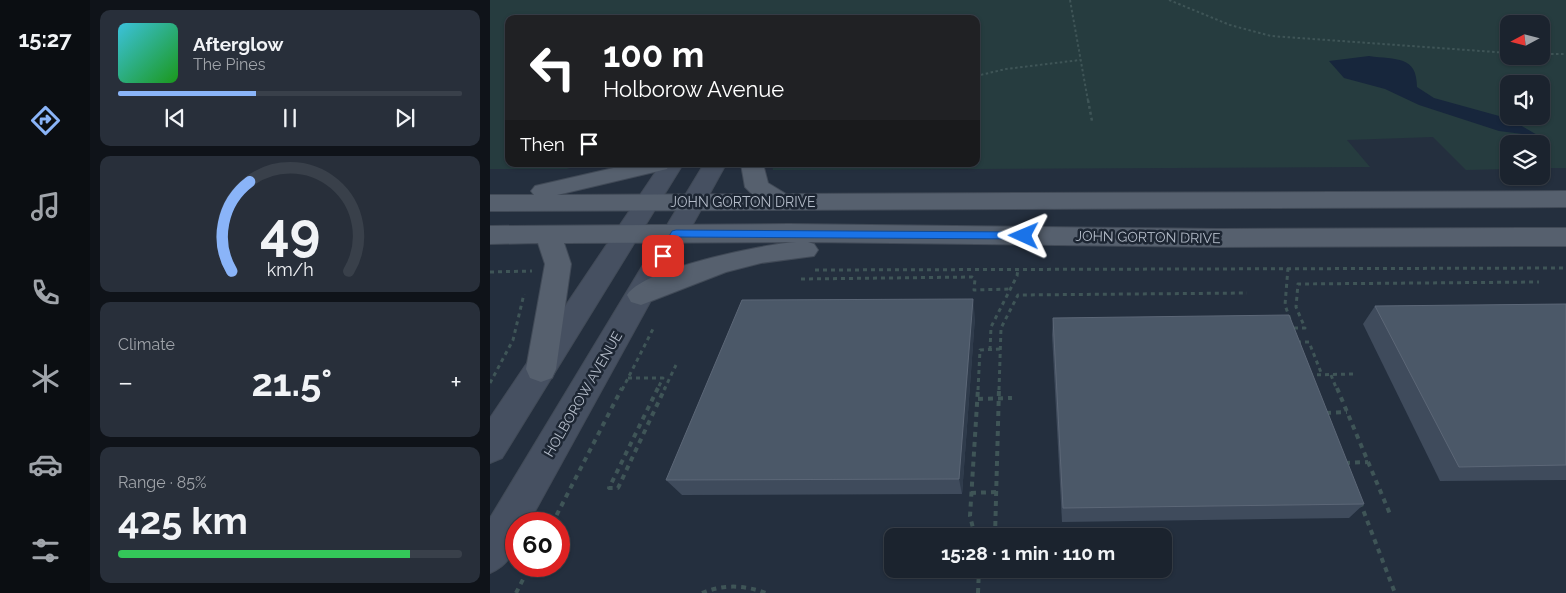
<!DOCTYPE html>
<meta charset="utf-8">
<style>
body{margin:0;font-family:Raleway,sans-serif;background:#282f3a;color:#f1f3f6;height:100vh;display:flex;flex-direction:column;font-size:19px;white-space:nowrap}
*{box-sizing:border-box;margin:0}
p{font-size:16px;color:#a0a4aa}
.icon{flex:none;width:28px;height:28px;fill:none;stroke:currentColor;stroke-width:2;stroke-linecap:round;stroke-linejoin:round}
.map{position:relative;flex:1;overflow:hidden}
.sheet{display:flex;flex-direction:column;gap:10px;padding:10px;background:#0f1319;width:400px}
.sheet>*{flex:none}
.hud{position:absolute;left:15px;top:15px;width:475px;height:152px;border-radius:10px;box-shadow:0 1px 4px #0004,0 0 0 1px #39404a;background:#202124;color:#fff;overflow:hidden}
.needle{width:32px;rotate:263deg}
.fabs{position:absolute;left:1010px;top:15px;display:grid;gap:10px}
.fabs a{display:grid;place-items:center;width:50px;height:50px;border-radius:10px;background:#1b232e;box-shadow:0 1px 4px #0004,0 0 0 1px #39404a;font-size:25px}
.speed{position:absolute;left:15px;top:512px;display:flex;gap:10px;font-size:25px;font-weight:700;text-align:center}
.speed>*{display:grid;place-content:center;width:65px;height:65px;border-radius:50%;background:#1b232e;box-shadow:0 1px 4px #0004,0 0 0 1px #39404a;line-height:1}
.speed .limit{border:8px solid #d22;background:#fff;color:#111}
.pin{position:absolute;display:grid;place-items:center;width:42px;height:42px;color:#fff;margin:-21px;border-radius:10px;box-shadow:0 2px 8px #0006}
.me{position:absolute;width:55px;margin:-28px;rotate:271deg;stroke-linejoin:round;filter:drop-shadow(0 0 4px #0008)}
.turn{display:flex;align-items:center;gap:18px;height:105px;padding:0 15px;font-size:22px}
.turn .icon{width:65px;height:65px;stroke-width:2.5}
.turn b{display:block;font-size:35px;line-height:42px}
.then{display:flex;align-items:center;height:48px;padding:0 15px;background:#0003;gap:10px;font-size:19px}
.big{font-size:38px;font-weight:700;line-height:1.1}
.sheet .widget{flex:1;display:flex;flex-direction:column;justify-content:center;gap:8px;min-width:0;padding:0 18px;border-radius:10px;background:#282f3a}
.sheet .dial{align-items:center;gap:0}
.dial svg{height:130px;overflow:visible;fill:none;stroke:#39404a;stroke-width:7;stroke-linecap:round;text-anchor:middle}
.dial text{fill:#f1f3f6;stroke:none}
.song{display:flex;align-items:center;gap:15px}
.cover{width:60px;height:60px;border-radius:8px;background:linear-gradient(135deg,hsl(190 70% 55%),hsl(120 70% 35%))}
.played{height:5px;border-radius:2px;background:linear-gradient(90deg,#8ab4f8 40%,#39404a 40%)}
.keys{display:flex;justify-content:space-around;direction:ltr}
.heat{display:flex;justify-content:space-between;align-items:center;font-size:28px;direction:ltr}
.charge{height:8px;border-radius:4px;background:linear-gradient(90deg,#34c759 85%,#39404a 0)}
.trip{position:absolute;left:394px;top:528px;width:288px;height:50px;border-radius:10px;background:#1b232e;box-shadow:0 1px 4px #0004,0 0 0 1px #39404a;font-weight:700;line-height:50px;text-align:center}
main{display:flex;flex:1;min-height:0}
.dock{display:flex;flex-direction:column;width:90px;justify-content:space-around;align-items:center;background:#0b0e12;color:#a0a4aa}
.dock .icon{width:35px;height:35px}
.dock .selected{color:#8ab4f8}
.dock b{font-size:22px;color:#f1f3f6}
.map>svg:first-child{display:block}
.green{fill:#263c3f;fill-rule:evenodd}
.water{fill:#17263c}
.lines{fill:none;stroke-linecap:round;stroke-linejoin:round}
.secondary-casing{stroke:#414a57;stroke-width:2}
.primary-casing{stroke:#414a57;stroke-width:2}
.path-far3{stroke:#3f5557;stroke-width:2;stroke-dasharray:2.5 2.5;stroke-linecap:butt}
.path-far2{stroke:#3f5557;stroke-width:2.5;stroke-dasharray:3 3;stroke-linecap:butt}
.path-far1{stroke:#3f5557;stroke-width:3;stroke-dasharray:4 4;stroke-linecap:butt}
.path{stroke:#3f5557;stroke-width:4;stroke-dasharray:5 5;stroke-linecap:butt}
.secondary{fill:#465061;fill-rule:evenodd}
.primary{fill:#56606e;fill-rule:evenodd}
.wall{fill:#3f4b5c}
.shaded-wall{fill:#2f3b4b}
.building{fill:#4b5868;stroke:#5c6777}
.route{fill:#1a73e8;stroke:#114b97}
.labels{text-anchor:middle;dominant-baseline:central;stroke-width:5;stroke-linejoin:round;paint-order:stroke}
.street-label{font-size:14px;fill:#b4bcc9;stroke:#1d2633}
</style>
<main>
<nav class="dock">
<b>15:27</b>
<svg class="icon selected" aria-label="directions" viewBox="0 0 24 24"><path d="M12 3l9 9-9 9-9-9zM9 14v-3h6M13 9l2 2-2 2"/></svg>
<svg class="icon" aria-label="music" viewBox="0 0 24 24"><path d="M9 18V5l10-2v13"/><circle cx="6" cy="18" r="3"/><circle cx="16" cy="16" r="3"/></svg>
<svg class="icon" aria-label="phone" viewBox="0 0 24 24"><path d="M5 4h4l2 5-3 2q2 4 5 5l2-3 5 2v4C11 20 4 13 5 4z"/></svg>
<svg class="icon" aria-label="climate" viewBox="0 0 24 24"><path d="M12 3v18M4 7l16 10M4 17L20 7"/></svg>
<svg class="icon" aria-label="car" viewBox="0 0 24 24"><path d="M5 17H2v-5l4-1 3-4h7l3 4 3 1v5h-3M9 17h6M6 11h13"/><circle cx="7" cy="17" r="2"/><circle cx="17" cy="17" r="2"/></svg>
<svg class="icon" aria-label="filters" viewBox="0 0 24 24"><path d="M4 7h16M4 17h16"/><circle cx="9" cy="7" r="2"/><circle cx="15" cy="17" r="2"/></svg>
</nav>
<section class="sheet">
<div class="widget">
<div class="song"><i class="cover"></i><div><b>Afterglow</b><p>The Pines</p></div></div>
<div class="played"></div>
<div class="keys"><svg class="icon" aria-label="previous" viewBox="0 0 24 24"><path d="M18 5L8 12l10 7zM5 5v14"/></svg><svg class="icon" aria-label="pause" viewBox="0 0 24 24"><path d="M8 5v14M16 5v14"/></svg><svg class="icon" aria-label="next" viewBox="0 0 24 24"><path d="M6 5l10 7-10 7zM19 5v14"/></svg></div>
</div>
<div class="widget dial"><svg viewBox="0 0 100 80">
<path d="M14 69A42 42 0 1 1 86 69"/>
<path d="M14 69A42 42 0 0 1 25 14" stroke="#8ab4f8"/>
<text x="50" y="56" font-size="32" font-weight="700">49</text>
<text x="50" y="72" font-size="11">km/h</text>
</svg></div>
<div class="widget"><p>Climate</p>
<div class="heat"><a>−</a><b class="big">21.5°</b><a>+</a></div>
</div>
<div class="widget"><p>Range · 85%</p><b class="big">425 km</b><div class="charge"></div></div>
</section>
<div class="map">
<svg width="1076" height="593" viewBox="0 0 1076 593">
<rect width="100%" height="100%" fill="#242f3e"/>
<path class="green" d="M0,0H1076V168H1051V144H1019V169L976,170L943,137L857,140L880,167L283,170L282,164H486V19H19V164H91L77,169H0ZM1019,24H1051V56H1019ZM1019,84H1051V116H1019Z"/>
<path class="water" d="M879,56C906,60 927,55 927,87L944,98L1020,119L1049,136L1009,131L929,105L895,89L854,78L839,61Z"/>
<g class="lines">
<g class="secondary-casing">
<g id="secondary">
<polygon points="171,164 193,164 12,458 0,463 0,418"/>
<path d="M214,164H236L38,524H26C26,547 23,563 0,573V518Z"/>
</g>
</g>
<g class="primary-casing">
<g id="primary">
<polygon points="141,164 180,164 177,169 67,195 262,194 255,187 251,164 273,164 278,183 296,194 1076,191 1076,207 0,211 0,195 44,195 41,191 45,186"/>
<path d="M299,224L728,229L1076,228V246L728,247L318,242L324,244L328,250L324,256L271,263L236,272L151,305L141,302L137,295C152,269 274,244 306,242L74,243L81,264L66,369L62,378L51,382L40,378L36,369L55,264L48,243L0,244V226Z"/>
</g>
</g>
<g class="path-far3">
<polyline points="580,0 598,101"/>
<polyline points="679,0 740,25 781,36 1019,53"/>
<polyline points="1051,54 1076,54"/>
<polyline points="486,76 516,69 590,60"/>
</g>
<polyline class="path-far2" points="598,100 602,121"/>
<g class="path-far1">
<polyline points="798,268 795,305 800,319"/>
<polyline points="325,270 1076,268"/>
<polyline points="0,272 42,271"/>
<polyline points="311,279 482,277 485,279 484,290 520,289"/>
<polyline points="804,328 815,328 806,307 808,284 1049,282"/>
<polyline points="807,342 819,342 832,375"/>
<polyline points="500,350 501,327 527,276 528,269"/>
<polyline points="819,375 863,374"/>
<polyline points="841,375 847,390"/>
<polyline points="138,378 173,378 167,390"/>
<polyline points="0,383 23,340 34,294"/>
<polyline points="132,390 164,327"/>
<polyline points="174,390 186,365"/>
<polyline points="488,390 490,350 510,349"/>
<polyline points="509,390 511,328 528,295 757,293"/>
</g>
<g class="path">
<polyline points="168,388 119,488 128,488 175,388"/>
<polyline points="847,388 900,514"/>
<polyline points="488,399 522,398"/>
<polyline points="836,413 857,412"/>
<polyline points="855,463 878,462"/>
<polyline points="481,493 506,492"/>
<polyline points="870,502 905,593"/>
<polyline points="62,524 132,388"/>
<polyline points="485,536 480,516 488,388"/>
<polyline points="505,536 509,388"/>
<polyline points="26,593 40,566"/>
<path d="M212,593C234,584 254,585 276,593"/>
<polyline points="488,593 489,569"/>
</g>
<use href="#secondary" class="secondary"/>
<use href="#primary" class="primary"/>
</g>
<g class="wall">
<polygon points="1076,304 1076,480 950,481 873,324 885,306"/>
<polygon points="485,317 472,494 192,495 176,480"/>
<polygon points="563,318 874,504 859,518 572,522 562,335"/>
</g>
<polygon class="shaded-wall" points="483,299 485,317 472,494 469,479"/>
<g class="building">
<polygon points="483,299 469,479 176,480 252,300"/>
<polygon points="1076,304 1076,465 969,467 885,306"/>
<polygon points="799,315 874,504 573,508 563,318"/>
</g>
<polygon class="route" points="186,230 534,232 540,236 534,239 189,237 177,259 169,259 168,256 182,231"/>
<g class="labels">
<g class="street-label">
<text x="253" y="202">JOHN GORTON DRIVE</text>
<text transform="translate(658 237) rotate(1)">JOHN GORTON DRIVE</text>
<text transform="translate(93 394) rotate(-60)">HOLBOROW AVENUE</text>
</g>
</g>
</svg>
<div class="fabs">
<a><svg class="needle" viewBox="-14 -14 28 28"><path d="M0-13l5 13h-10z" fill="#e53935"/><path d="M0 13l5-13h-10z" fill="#a0a4aa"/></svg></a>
<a><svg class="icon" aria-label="sound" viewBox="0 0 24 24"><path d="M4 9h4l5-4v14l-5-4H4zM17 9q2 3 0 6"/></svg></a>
<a><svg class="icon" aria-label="layers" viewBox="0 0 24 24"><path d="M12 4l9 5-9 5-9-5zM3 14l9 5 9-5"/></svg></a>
</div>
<div class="speed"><div class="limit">60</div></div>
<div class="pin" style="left:173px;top:256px;background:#d93025"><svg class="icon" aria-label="arrive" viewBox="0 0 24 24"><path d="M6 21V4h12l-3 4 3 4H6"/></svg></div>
<svg class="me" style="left:534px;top:236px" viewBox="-20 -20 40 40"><path d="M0-17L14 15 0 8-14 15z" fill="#1a73e8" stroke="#fff" stroke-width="4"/></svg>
<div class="trip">15:28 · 1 min · 110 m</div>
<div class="hud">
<div class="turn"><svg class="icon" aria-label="left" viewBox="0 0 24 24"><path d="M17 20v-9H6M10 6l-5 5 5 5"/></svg><div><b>100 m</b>Holborow Avenue</div></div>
<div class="then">Then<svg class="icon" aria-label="arrive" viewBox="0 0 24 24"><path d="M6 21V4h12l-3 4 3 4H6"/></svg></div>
</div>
</div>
</main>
